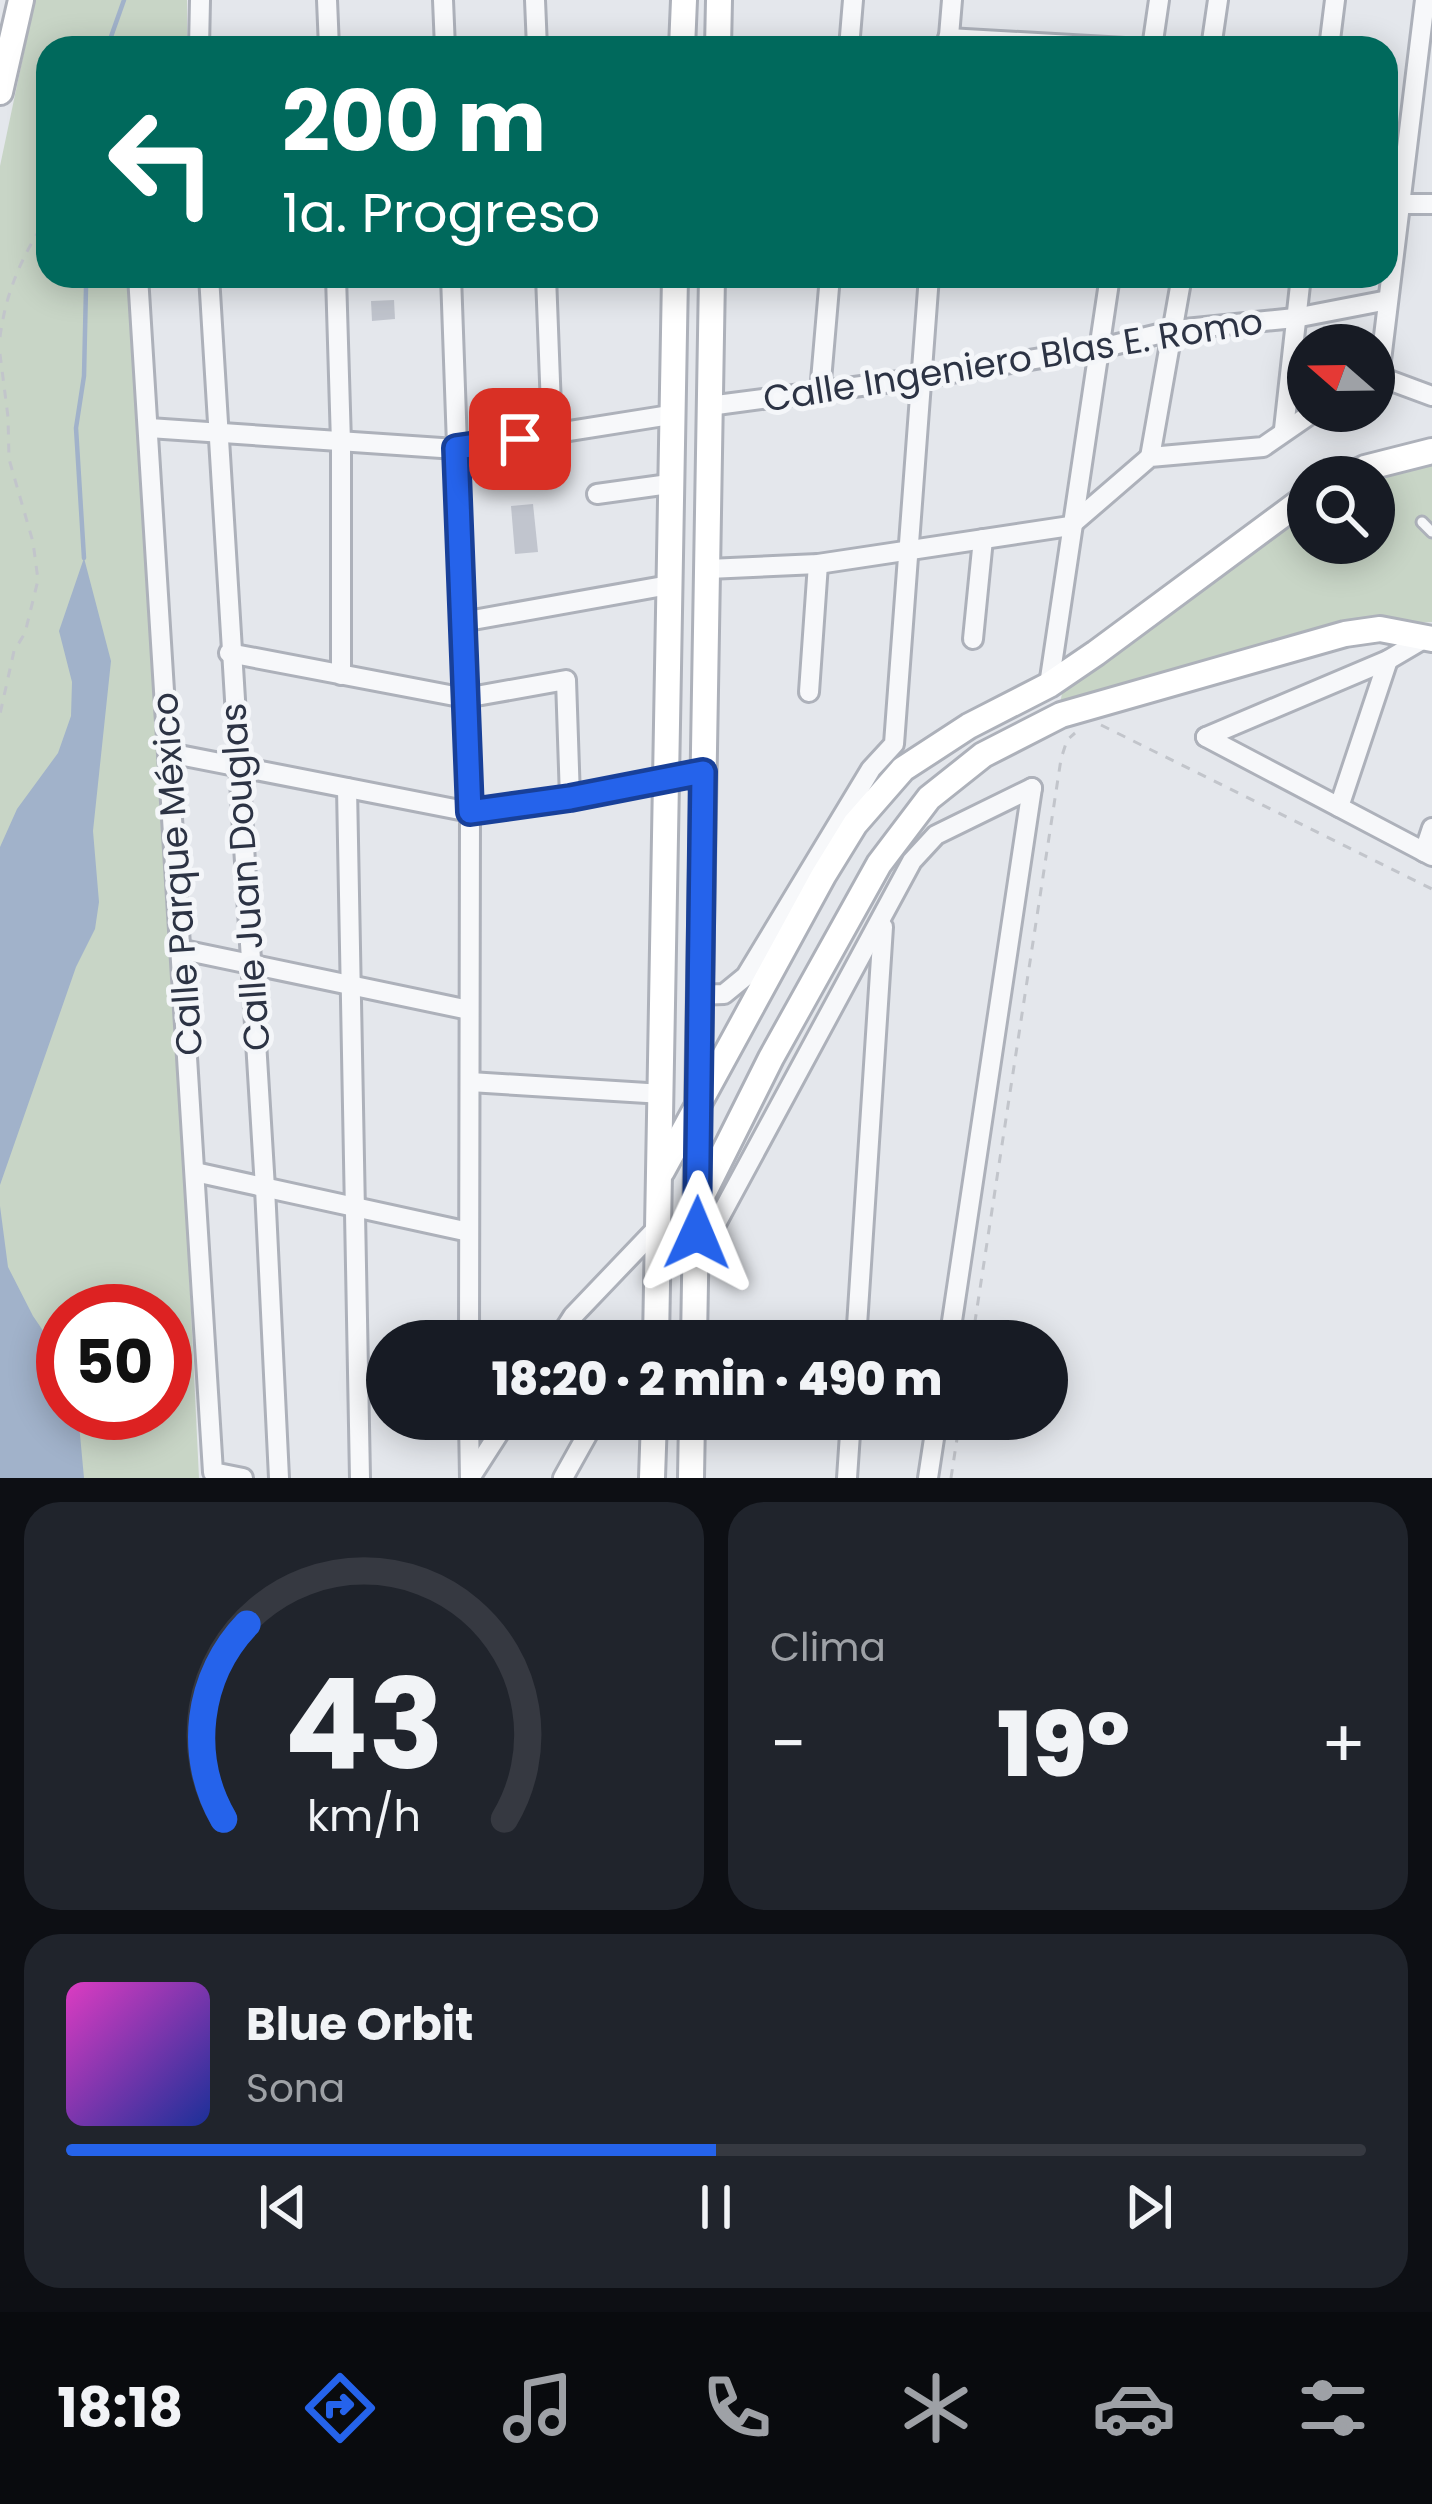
<!DOCTYPE html>
<html lang="es">
<meta charset="utf-8">
<style>
body{margin:0;font-family:Poppins,sans-serif;background:#20242c;color:#f1f3f6;height:100vh;display:flex;flex-direction:column;font-size:45px;white-space:nowrap}
*{box-sizing:border-box;margin:0}
p{font-size:39px;color:#9ea1a6}
.icon{flex:none;width:66px;height:66px;fill:none;stroke:currentColor;stroke-width:2;stroke-linecap:round;stroke-linejoin:round}
.map{position:relative;height:1478px;overflow:hidden}
.sheet{display:flex;flex-direction:column;gap:24px;padding:24px;background:#0d0f14;flex:1}
.sheet>*{flex:none}
.top-card{position:absolute;left:36px;top:36px;width:1362px;height:252px;border-radius:36px;box-shadow:0 6px 30px #0003;background:#00695c;color:#fff;overflow:hidden}
.needle{width:78px;rotate:290deg}
.buttons{position:absolute;left:1287px;top:324px;display:grid;gap:24px}
.buttons a{display:grid;place-items:center;width:108px;height:108px;border-radius:50%;background:#171b24;box-shadow:0 6px 30px #0003;font-size:60px}
.speed{position:absolute;left:36px;top:1284px;display:flex;gap:24px;font-size:60px;font-weight:700;text-align:center}
.speed>*{display:grid;place-content:center;width:156px;height:156px;border-radius:50%;background:#171b24;box-shadow:0 6px 30px #0003;line-height:1}
.speed .limit{border:18px solid #d22;background:#fff;color:#111}
.pin{position:absolute;display:grid;place-items:center;width:102px;height:102px;color:#fff;margin:-51px;border-radius:24px;box-shadow:0 6px 18px #0006}
.me{position:absolute;width:132px;margin:-66px;rotate:1deg;stroke-linejoin:round;filter:drop-shadow(0 0 9px #0008)}
.turn{display:flex;align-items:center;gap:42px;height:252px;padding:0 48px;font-size:54px}
.turn .icon{width:156px;height:156px;stroke-width:2.5}
.turn b{display:block;font-size:84px;line-height:102px}
.big{font-size:90px;font-weight:800;line-height:1.1}
.sheet .card{flex:1;display:flex;flex-direction:column;justify-content:center;gap:18px;min-width:0;padding:0 42px;border-radius:36px;background:#20242c}
.sheet .dial{align-items:center;gap:0}
.dial svg{height:312px;overflow:visible;fill:none;stroke:#363941;stroke-width:7;stroke-linecap:round;text-anchor:middle}
.dial text{fill:#f1f3f6;stroke:none}
.song{display:flex;align-items:center;gap:36px}
.cover{width:144px;height:144px;border-radius:18px;background:linear-gradient(135deg,hsl(310 70% 55%),hsl(230 70% 35%))}
.played{height:12px;border-radius:6px;background:linear-gradient(90deg,#2563eb 50%,#363941 50%)}
.keys{display:flex;justify-content:space-around;direction:ltr}
.heat{display:flex;justify-content:space-between;align-items:center;font-size:66px;direction:ltr}
.sheet .tiles{flex:1;display:grid;gap:24px;grid-template-columns:1fr 1fr}
.card:last-child{grid-column:span 2}
.trip{position:absolute;left:366px;top:1320px;width:702px;height:120px;border-radius:60px;background:#171b24;box-shadow:0 6px 30px #0003;font-weight:800;line-height:120px;text-align:center}
.tabs{display:flex;height:192px;justify-content:space-around;align-items:center;background:#090b0e;color:#9ea1a6}
.tabs .icon{width:84px;height:84px}
.tabs .on{color:#2563eb}
.tabs b{font-size:54px;color:#f1f3f6}
.map>svg:first-child{display:block}
.green{fill:#c8d5c6;fill-rule:evenodd}
.water{fill:#a1b2ca}
.lines{fill:none;stroke-linecap:round;stroke-linejoin:round}
.stream{stroke:#a1b2ca;stroke-width:4.5}
.building{fill:#c1c5ce}
.lane-casing{stroke:#adb1ba;stroke-width:15}
.street-casing{stroke:#adb1ba;stroke-width:24}
.secondary-casing{stroke:#adb1ba;stroke-width:30}
.path{stroke:#c2c5cb;stroke-width:3;stroke-dasharray:9 9;stroke-linecap:butt}
.lane{stroke:#f7f8fa;stroke-width:9}
.street{stroke:#f7f8fa;stroke-width:18}
.secondary{stroke:#fff;stroke-width:24}
.route-casing{stroke:#184099;stroke-width:30}
.route{stroke:#2563eb;stroke-width:21}
.labels{text-anchor:middle;dominant-baseline:central;stroke-width:10;stroke-linejoin:round;paint-order:stroke}
.street-label{font-size:36px;fill:#2c3344;stroke:#f4f6f9}
</style>
<div class="map">
<svg width="1432" height="1478" viewBox="0 0 1432 1478">
<rect width="100%" height="100%" fill="#e4e7ec"/>
<g class="green">
<path d="M35,0H187V48H48V276H131L177,1020L199,1478H0V166ZM63,1311H165V1413H63Z"/>
<polygon points="1432,462 1432,622 1337,628 1237,652 1060,703 1063,689 1308,509 1308,543 1374,543 1374,477"/>
</g>
<g class="water">
<polygon points="84,558 111,661 93,831 99,902 95,929 76,967 0,1185 0,847 17,809 58,753 71,716 72,682 59,631"/>
<polygon points="0,1206 8,1267 33,1316 63,1360 63,1413 78,1413 84,1478 0,1478"/>
</g>
<g class="lines">
<g class="stream">
<polyline points="107,48 124,0"/>
<polyline points="82,276 86,288 84,376 76,428 84,558"/>
</g>
</g>
<g class="building">
<polygon points="394,300 395,319 372,321 371,301"/>
<polygon points="533,504 538,552 515,554 511,506"/>
</g>
<g class="lines">
<g class="lane-casing">
<polyline id="lane" points="1422,522 1432,532"/>
</g>
<g class="street-casing">
<g id="street">
<polyline points="327,0 329,48"/>
<polyline points="443,0 445,48"/>
<polyline points="535,0 537,48"/>
<polyline points="948,38 1125,48"/>
<polyline points="199,48 200,0"/>
<polyline points="849,48 853,0"/>
<polyline points="948,48 952,0"/>
<polyline points="1152,48 1159,0"/>
<polyline points="1211,48 1218,0"/>
<polyline points="1329,48 1335,0"/>
<polyline points="1400,204 1432,204"/>
<polyline points="138,276 213,1472 243,1478"/>
<polyline points="209,276 265,1188 279,1478"/>
<polyline points="336,276 341,443 341,675"/>
<polyline points="451,276 470,812 469,1341"/>
<polyline points="546,276 552,434"/>
<polyline points="1379,377 1425,0"/>
<polyline points="1374,379 1386,379 1432,396"/>
<polyline points="820,392 830,276"/>
<polyline points="709,406 922,378 1101,348 1175,330 1295,318 1388,300"/>
<polyline points="149,428 456,449 670,415"/>
<polyline points="1284,429 1301,276"/>
<polyline points="1150,457 1182,276"/>
<polyline points="597,494 669,484"/>
<polyline points="708,569 818,564 1070,526 1150,457 1263,447 1315,411"/>
<polyline points="462,622 669,585"/>
<polyline points="973,639 983,539"/>
<polyline points="229,653 465,698 566,680 570,798"/>
<polyline points="1049,685 1110,276"/>
<polyline points="809,692 818,564"/>
<polyline points="1206,737 1432,856"/>
<polyline points="1206,737 1388,660 1427,637"/>
<polyline points="169,753 470,812 570,798 703,772"/>
<polyline points="347,788 360,1478"/>
<polyline points="1339,807 1388,660"/>
<polyline points="1424,852 1432,828"/>
<polyline points="183,950 469,1010"/>
<polyline points="697,995 724,994 746,976 871,769 894,744 929,276"/>
<polyline points="470,1082 663,1094"/>
<polyline points="195,1172 469,1232"/>
<polyline points="697,1259 912,861 936,835 1032,788"/>
<polyline points="557,1341 573,1316 659,1226"/>
<polyline points="856,1341 883,927"/>
<polyline points="949,1341 1032,788"/>
<polyline points="469,1419 470,1478"/>
<polyline points="470,1478 508,1419"/>
<polyline points="563,1478 596,1419"/>
<polyline points="847,1478 851,1419"/>
<polyline points="928,1478 937,1419"/>
</g>
</g>
<g class="secondary-casing">
<g id="secondary">
<polyline points="682,48 684,0"/>
<polyline points="718,48 719,0"/>
<polyline points="0,92 21,0"/>
<polyline points="1346,477 1365,468 1432,451"/>
<polyline points="662,1171 823,876 855,824 903,769 969,726 1049,685 1096,653 1308,496"/>
<polyline points="701,1198 771,1058 879,864 929,798 983,755 1061,715 1345,634 1380,629 1432,639"/>
<polyline points="656,1341 675,276"/>
<polyline points="694,1341 712,276"/>
<polyline points="652,1478 654,1419"/>
<polyline points="691,1478 692,1419"/>
</g>
</g>
<g class="path">
<path d="M0,337C5,299 17,267 37,234L48,235"/>
<polyline points="0,354 8,417 9,459 33,542 38,580 25,633 14,651 0,714"/>
<polyline points="1101,725 1432,889"/>
<polyline points="972,1341 1061,759 1067,740 1075,733"/>
<polyline points="951,1478 960,1419"/>
</g>
<use href="#lane" class="lane"/>
<use href="#street" class="street"/>
<use href="#secondary" class="secondary"/>
</g>
<g class="lines">
<g class="route-casing">
<polyline id="route" points="520,439 456,448 470,812 570,798 703,772 697,1233"/>
</g>
<use href="#route" class="route"/>
</g>
<g class="labels">
<g class="street-label">
<text transform="translate(1013 360) rotate(-9)">Calle Ingeniero Blas E. Romo</text>
<text transform="translate(177 874) rotate(-94)">Calle Parque México</text>
<text transform="translate(245 877) rotate(-94)">Calle Juan Douglas</text>
</g>
</g>
</svg>
<div class="buttons">
<a><svg class="needle" viewBox="-14 -14 28 28"><path d="M0-13l5 13h-10z" fill="#e53935"/><path d="M0 13l5-13h-10z" fill="#9ea1a6"/></svg></a>
<a><svg class="icon" aria-label="search" viewBox="0 0 24 24"><circle cx="10" cy="10" r="6"/><path d="M15 15l6 6"/></svg></a>
</div>
<div class="speed"><div class="limit">50</div></div>
<div class="pin" style="left:520px;top:439px;background:#d93025"><svg class="icon" aria-label="arrive" viewBox="0 0 24 24"><path d="M6 21V4h12l-3 4 3 4H6"/></svg></div>
<svg class="me" style="left:697px;top:1233px" viewBox="-20 -20 40 40"><path d="M0-17L14 15 0 8-14 15z" fill="#2563eb" stroke="#fff" stroke-width="4"/></svg>
<div class="trip">18:20 · 2 min · 490 m</div>
<div class="top-card">
<div class="turn"><svg class="icon" aria-label="left" viewBox="0 0 24 24"><path d="M17 20v-9H6M10 6l-5 5 5 5"/></svg><div><b>200 m</b>1a. Progreso</div></div>
</div>
</div>
<section class="sheet">
<div class="tiles">
<div class="card dial"><svg viewBox="0 0 100 80">
<path d="M14 69A42 42 0 1 1 86 69"/>
<path d="M14 69A42 42 0 0 1 20 19" stroke="#2563eb"/>
<text x="50" y="56" font-size="32" font-weight="700">43</text>
<text x="50" y="72" font-size="11">km/h</text>
</svg></div>
<div class="card"><p>Clima</p>
<div class="heat"><a>−</a><b class="big">19°</b><a>+</a></div>
</div>
<div class="card">
<div class="song"><i class="cover"></i><div><b>Blue Orbit</b><p>Sona</p></div></div>
<div class="played"></div>
<div class="keys"><svg class="icon" aria-label="previous" viewBox="0 0 24 24"><path d="M18 5L8 12l10 7zM5 5v14"/></svg><svg class="icon" aria-label="pause" viewBox="0 0 24 24"><path d="M8 5v14M16 5v14"/></svg><svg class="icon" aria-label="next" viewBox="0 0 24 24"><path d="M6 5l10 7-10 7zM19 5v14"/></svg></div>
</div>
</div>
</section>
<nav class="tabs">
<b>18:18</b>
<svg class="icon on" aria-label="directions" viewBox="0 0 24 24"><path d="M12 3l9 9-9 9-9-9zM9 14v-3h6M13 9l2 2-2 2"/></svg>
<svg class="icon" aria-label="music" viewBox="0 0 24 24"><path d="M9 18V5l10-2v13"/><circle cx="6" cy="18" r="3"/><circle cx="16" cy="16" r="3"/></svg>
<svg class="icon" aria-label="phone" viewBox="0 0 24 24"><path d="M5 4h4l2 5-3 2q2 4 5 5l2-3 5 2v4C11 20 4 13 5 4z"/></svg>
<svg class="icon" aria-label="climate" viewBox="0 0 24 24"><path d="M12 3v18M4 7l16 10M4 17L20 7"/></svg>
<svg class="icon" aria-label="car" viewBox="0 0 24 24"><path d="M5 17H2v-5l4-1 3-4h7l3 4 3 1v5h-3M9 17h6M6 11h13"/><circle cx="7" cy="17" r="2"/><circle cx="17" cy="17" r="2"/></svg>
<svg class="icon" aria-label="filters" viewBox="0 0 24 24"><path d="M4 7h16M4 17h16"/><circle cx="9" cy="7" r="2"/><circle cx="15" cy="17" r="2"/></svg>
</nav>
